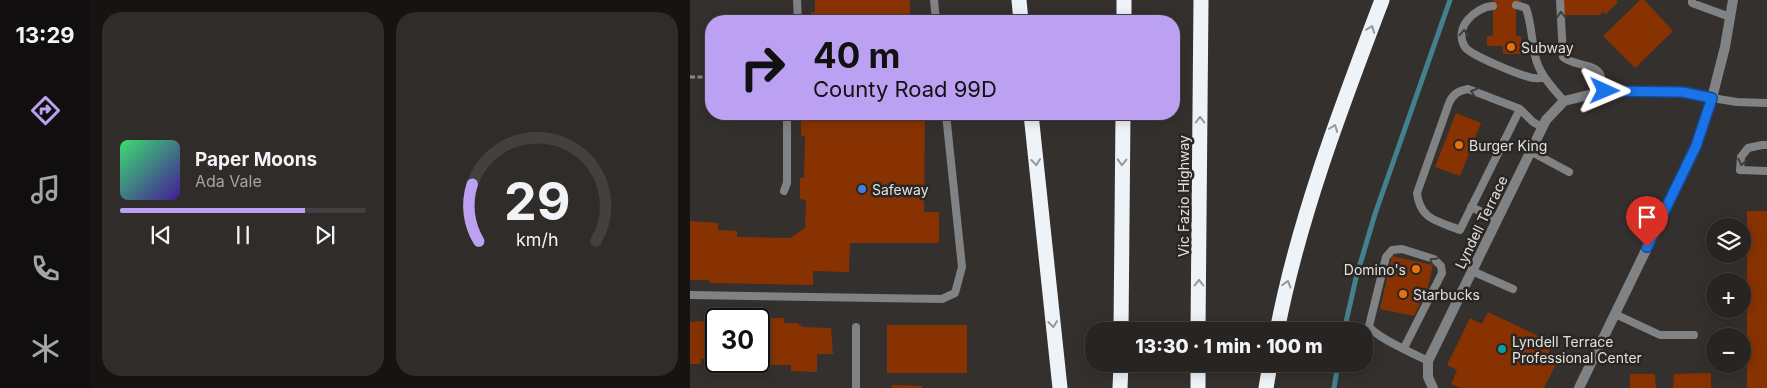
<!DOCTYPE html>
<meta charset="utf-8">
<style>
body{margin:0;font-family:Inter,sans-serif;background:#2f2c2a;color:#f1f3f6;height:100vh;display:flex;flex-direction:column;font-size:19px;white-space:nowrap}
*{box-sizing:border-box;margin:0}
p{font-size:16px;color:#a4a4a5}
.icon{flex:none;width:28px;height:28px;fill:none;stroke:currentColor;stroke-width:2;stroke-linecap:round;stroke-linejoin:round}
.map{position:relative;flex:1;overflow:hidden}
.side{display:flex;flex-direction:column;gap:12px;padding:12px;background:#151413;width:600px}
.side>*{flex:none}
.hud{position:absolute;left:15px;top:15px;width:475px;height:105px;border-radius:20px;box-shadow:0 2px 12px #0003,0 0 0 1px #434140;background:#bca0f2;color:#111;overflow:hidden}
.buttons{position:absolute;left:1016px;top:218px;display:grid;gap:10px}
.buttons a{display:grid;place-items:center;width:45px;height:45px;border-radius:50%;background:#272422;box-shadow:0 2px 12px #0003,0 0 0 1px #434140;font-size:25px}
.speed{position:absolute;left:15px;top:308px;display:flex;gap:10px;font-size:25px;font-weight:700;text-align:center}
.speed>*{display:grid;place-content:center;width:65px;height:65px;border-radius:50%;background:#272422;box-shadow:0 2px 12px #0003,0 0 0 1px #434140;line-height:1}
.speed .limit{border:2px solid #111;border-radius:8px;background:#fff;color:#111}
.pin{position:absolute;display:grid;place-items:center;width:42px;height:42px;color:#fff;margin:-51px -21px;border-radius:50% 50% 50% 0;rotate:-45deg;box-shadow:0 0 5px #0007}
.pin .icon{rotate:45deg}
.me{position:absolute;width:55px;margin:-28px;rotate:91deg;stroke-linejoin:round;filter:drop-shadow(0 0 4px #0008)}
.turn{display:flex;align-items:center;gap:18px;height:105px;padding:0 25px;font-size:22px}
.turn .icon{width:65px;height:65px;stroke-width:2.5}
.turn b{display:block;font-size:35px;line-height:42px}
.side .card{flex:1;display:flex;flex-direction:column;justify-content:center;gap:8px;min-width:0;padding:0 18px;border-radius:20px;background:#2f2c2a}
.side .dial{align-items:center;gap:0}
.dial svg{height:130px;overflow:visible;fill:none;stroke:#434140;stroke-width:7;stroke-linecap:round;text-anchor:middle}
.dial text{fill:#f1f3f6;stroke:none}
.song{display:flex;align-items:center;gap:15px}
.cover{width:60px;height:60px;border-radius:8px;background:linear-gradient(135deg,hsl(140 70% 55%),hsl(260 70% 35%))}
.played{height:5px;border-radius:2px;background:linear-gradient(90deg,#bca0f2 75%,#434140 75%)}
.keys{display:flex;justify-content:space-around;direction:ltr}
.side .tiles{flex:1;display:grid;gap:12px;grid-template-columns:repeat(2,1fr)}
.trip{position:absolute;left:395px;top:322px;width:288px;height:50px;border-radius:20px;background:#272422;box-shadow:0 2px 12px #0003,0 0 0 1px #434140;font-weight:800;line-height:50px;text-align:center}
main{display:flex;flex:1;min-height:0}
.menu{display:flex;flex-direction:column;width:90px;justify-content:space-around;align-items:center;background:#100e0e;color:#a4a4a5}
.menu .icon{width:35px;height:35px}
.menu .on{color:#bca0f2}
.menu b{font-size:22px;color:#f1f3f6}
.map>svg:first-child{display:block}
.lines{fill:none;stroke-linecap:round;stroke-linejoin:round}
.stream{stroke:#44818e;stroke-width:5}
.building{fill:#883201}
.path{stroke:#8d8a88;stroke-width:3;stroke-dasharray:5 2.5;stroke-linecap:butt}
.service{stroke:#808283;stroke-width:8}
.minor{stroke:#808283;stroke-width:10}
.tertiary{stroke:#808283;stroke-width:10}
.motorway{stroke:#eef3f7;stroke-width:15}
.oneway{stroke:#403d3c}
.oneway2{stroke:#969798}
.route-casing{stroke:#114b97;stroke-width:12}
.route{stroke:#1a73e8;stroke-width:9}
.food-dot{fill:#e8710a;stroke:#2a2624;stroke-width:2}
.shop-dot{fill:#3f7fe0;stroke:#2a2624;stroke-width:2}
.culture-dot{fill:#0f9aa8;stroke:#2a2624;stroke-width:2}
.labels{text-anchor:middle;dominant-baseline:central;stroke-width:5;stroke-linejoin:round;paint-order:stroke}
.poi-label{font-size:14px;fill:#e3e0de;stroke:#2a2624;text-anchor:start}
.street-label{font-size:14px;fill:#e3e0de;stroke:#2a2624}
</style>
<main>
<nav class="menu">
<b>13:29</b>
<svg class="icon on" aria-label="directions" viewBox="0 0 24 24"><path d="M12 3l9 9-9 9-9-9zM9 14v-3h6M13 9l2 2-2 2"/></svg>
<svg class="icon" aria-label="music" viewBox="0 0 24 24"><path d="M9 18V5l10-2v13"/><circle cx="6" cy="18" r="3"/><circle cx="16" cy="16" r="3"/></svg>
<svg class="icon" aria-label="phone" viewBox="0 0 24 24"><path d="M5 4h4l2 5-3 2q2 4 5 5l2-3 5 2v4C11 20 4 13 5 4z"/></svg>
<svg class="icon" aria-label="climate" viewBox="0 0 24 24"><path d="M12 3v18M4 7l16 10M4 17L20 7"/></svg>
</nav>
<section class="side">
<div class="tiles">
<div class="card">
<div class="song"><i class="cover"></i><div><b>Paper Moons</b><p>Ada Vale</p></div></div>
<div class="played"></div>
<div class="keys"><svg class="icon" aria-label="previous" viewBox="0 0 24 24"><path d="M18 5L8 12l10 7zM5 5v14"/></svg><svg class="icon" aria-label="pause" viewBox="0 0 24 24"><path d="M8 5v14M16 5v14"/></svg><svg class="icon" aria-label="next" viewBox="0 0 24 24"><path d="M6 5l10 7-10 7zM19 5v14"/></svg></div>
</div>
<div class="card dial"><svg viewBox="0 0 100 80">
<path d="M14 69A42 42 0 1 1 86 69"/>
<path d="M14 69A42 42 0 0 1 10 34" stroke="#bca0f2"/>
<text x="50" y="56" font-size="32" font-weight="700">29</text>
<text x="50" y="72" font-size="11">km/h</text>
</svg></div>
</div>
</section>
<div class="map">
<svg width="1077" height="388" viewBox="0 0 1077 388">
<rect width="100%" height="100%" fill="#34302e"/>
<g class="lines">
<g class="stream">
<polyline points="654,331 666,278 685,214 760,0"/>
<polyline points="644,388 648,364"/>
</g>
</g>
<g class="building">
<polygon points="125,0 220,0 220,21 120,21 121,12 125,12"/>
<polygon points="803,0 831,0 831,3 826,3 826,36 831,36 831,54 813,54 813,46 797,46 797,36 803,36"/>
<polygon points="874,0 926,0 928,2 916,14 913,12 910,15 874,15"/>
<polygon points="950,0 954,0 983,31 945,68 913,36"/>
<polygon points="766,113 791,123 770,176 745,167"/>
<polygon points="117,114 235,114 234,212 249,212 249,243 160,243 159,272 123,271 123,285 19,283 19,280 0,280 0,221 28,223 28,230 47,231 47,237 100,238 115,228 116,200 110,199 110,178 114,178 115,136 111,136 111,115"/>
<rect x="1057" y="211" width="20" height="177"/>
<polygon points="702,256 743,265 738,287 724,316 690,309"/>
<polygon points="798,312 863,343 857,356 867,362 854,388 770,388 761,384 767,370 757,365 780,318 792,324"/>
<polygon points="79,318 94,318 94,323 107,323 113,327 141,328 143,354 127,354 127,372 101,371 101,365 81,365 81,360 75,360 74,371 18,369 18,359 11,359 11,364 0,364 0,322 26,320 26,361 69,361 69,320 75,320 76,327 79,327"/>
<rect x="197" y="325" width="80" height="48"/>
<polygon points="1021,373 1021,388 983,388 984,374"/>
<polygon points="940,374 965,374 966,388 940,388"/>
<polygon points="202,385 232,386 232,388 202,388"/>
</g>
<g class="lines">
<polyline class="path" points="0,77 21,77"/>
<g class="service">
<polyline points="107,0 108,21"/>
<polyline points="244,0 246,21"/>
<path d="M870,0L873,57C883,66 904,63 910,74C912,79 913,86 915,91"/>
<polyline points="1002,0 1002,3 1040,17"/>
<path d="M826,5L836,8C842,26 841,37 845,55C848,73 862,87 874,101"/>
<path d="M803,6C785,7 763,28 775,47C780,55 827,74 839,77C843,79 849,78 854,78"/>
<polyline points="1022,98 1047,102 1077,103"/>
<path d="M830,109L770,230C748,221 730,220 727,193L759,103C763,94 768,91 778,89L830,109L843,122L852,127"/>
<polyline points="1077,145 1072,145 1058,148 1051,157 1050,170 1077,171"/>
<polyline points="840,151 879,172"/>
<polyline points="94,191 97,183 97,114"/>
<polyline points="781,207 807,219"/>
<polyline points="782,271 823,289"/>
<polyline points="0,295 252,299 265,293 272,267 256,114"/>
<polyline points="925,314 970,335 1004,335"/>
<path d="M714,348L752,273L751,266L744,259L712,249L702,250L696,257L679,326C686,338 725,354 738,361"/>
<polyline points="166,388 166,327"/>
</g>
<polyline class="minor" points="743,388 738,377 738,361 856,120 874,101 915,91 993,92 1022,98"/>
<polyline class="tertiary" points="889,388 1006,147 1022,98 1035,47 1043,0"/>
<g class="motorway">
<polyline points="329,0 331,21"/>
<polyline points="434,21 434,0"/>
<polyline points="341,114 370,388"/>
<polyline points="431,331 433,114"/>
<polyline points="508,331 511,0"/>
<path d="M587,331C609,217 651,108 692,0"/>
<polyline points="430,388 431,364"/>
<polyline points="508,388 508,364"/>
<polyline points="576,388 580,364"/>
</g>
</g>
<defs><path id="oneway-chevron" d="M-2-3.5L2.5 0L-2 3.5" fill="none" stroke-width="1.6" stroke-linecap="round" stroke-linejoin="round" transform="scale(1.25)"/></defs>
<g class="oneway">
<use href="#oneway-chevron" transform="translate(871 15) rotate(-92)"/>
<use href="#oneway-chevron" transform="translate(774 33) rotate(-85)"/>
<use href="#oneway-chevron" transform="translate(784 92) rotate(-162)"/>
<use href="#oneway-chevron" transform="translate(1052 162) rotate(102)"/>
<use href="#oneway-chevron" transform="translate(743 261) rotate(-148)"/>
</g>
<g class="oneway2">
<use href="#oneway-chevron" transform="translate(681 29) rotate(-69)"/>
<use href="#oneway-chevron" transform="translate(510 120) rotate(-90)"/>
<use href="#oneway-chevron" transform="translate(644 128) rotate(-69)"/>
<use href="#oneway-chevron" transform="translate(346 162) rotate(84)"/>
<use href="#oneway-chevron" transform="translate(432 162) rotate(91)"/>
<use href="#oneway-chevron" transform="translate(509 283) rotate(-90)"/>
<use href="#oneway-chevron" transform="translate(597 284) rotate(-74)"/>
<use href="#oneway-chevron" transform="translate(363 324) rotate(84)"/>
</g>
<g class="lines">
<g class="route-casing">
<polyline id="route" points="915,91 992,92 1022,98 1006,146 957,247"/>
</g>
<use href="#route" class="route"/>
</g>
<g class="food-dot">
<circle cx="821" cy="47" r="5"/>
<circle cx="769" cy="145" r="5"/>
<circle cx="726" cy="269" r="5"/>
<circle cx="713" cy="294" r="5"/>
</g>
<circle class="shop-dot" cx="172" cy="189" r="5"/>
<circle class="culture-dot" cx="812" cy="349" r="5"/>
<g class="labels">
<g class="poi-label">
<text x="831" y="47">Subway</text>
<text x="779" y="145">Burger King</text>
<text x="182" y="189">Safeway</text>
<text x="716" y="269" text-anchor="end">Domino's</text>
<text x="723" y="294">Starbucks</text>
<text x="822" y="341">Lyndell Terrace<tspan x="822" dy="16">Professional Center</tspan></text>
</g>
<g class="street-label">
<text transform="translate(493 196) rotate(-90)">Vic Fazio Highway</text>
<text transform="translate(791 222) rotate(-64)">Lyndell Terrace</text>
</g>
</g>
</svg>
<div class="buttons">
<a><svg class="icon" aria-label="layers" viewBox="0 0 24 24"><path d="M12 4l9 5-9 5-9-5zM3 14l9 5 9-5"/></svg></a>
<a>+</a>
<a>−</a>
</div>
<div class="speed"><div class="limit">30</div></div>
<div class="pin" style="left:957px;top:247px;background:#d93025"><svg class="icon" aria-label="arrive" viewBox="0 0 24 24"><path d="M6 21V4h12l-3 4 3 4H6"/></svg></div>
<svg class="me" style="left:915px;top:91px" viewBox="-20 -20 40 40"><path d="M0-17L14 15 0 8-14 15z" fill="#1a73e8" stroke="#fff" stroke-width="4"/></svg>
<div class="trip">13:30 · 1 min · 100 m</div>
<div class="hud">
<div class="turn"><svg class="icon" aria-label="right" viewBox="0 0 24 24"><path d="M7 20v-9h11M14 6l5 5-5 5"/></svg><div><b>40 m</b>County Road 99D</div></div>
</div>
</div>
</main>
